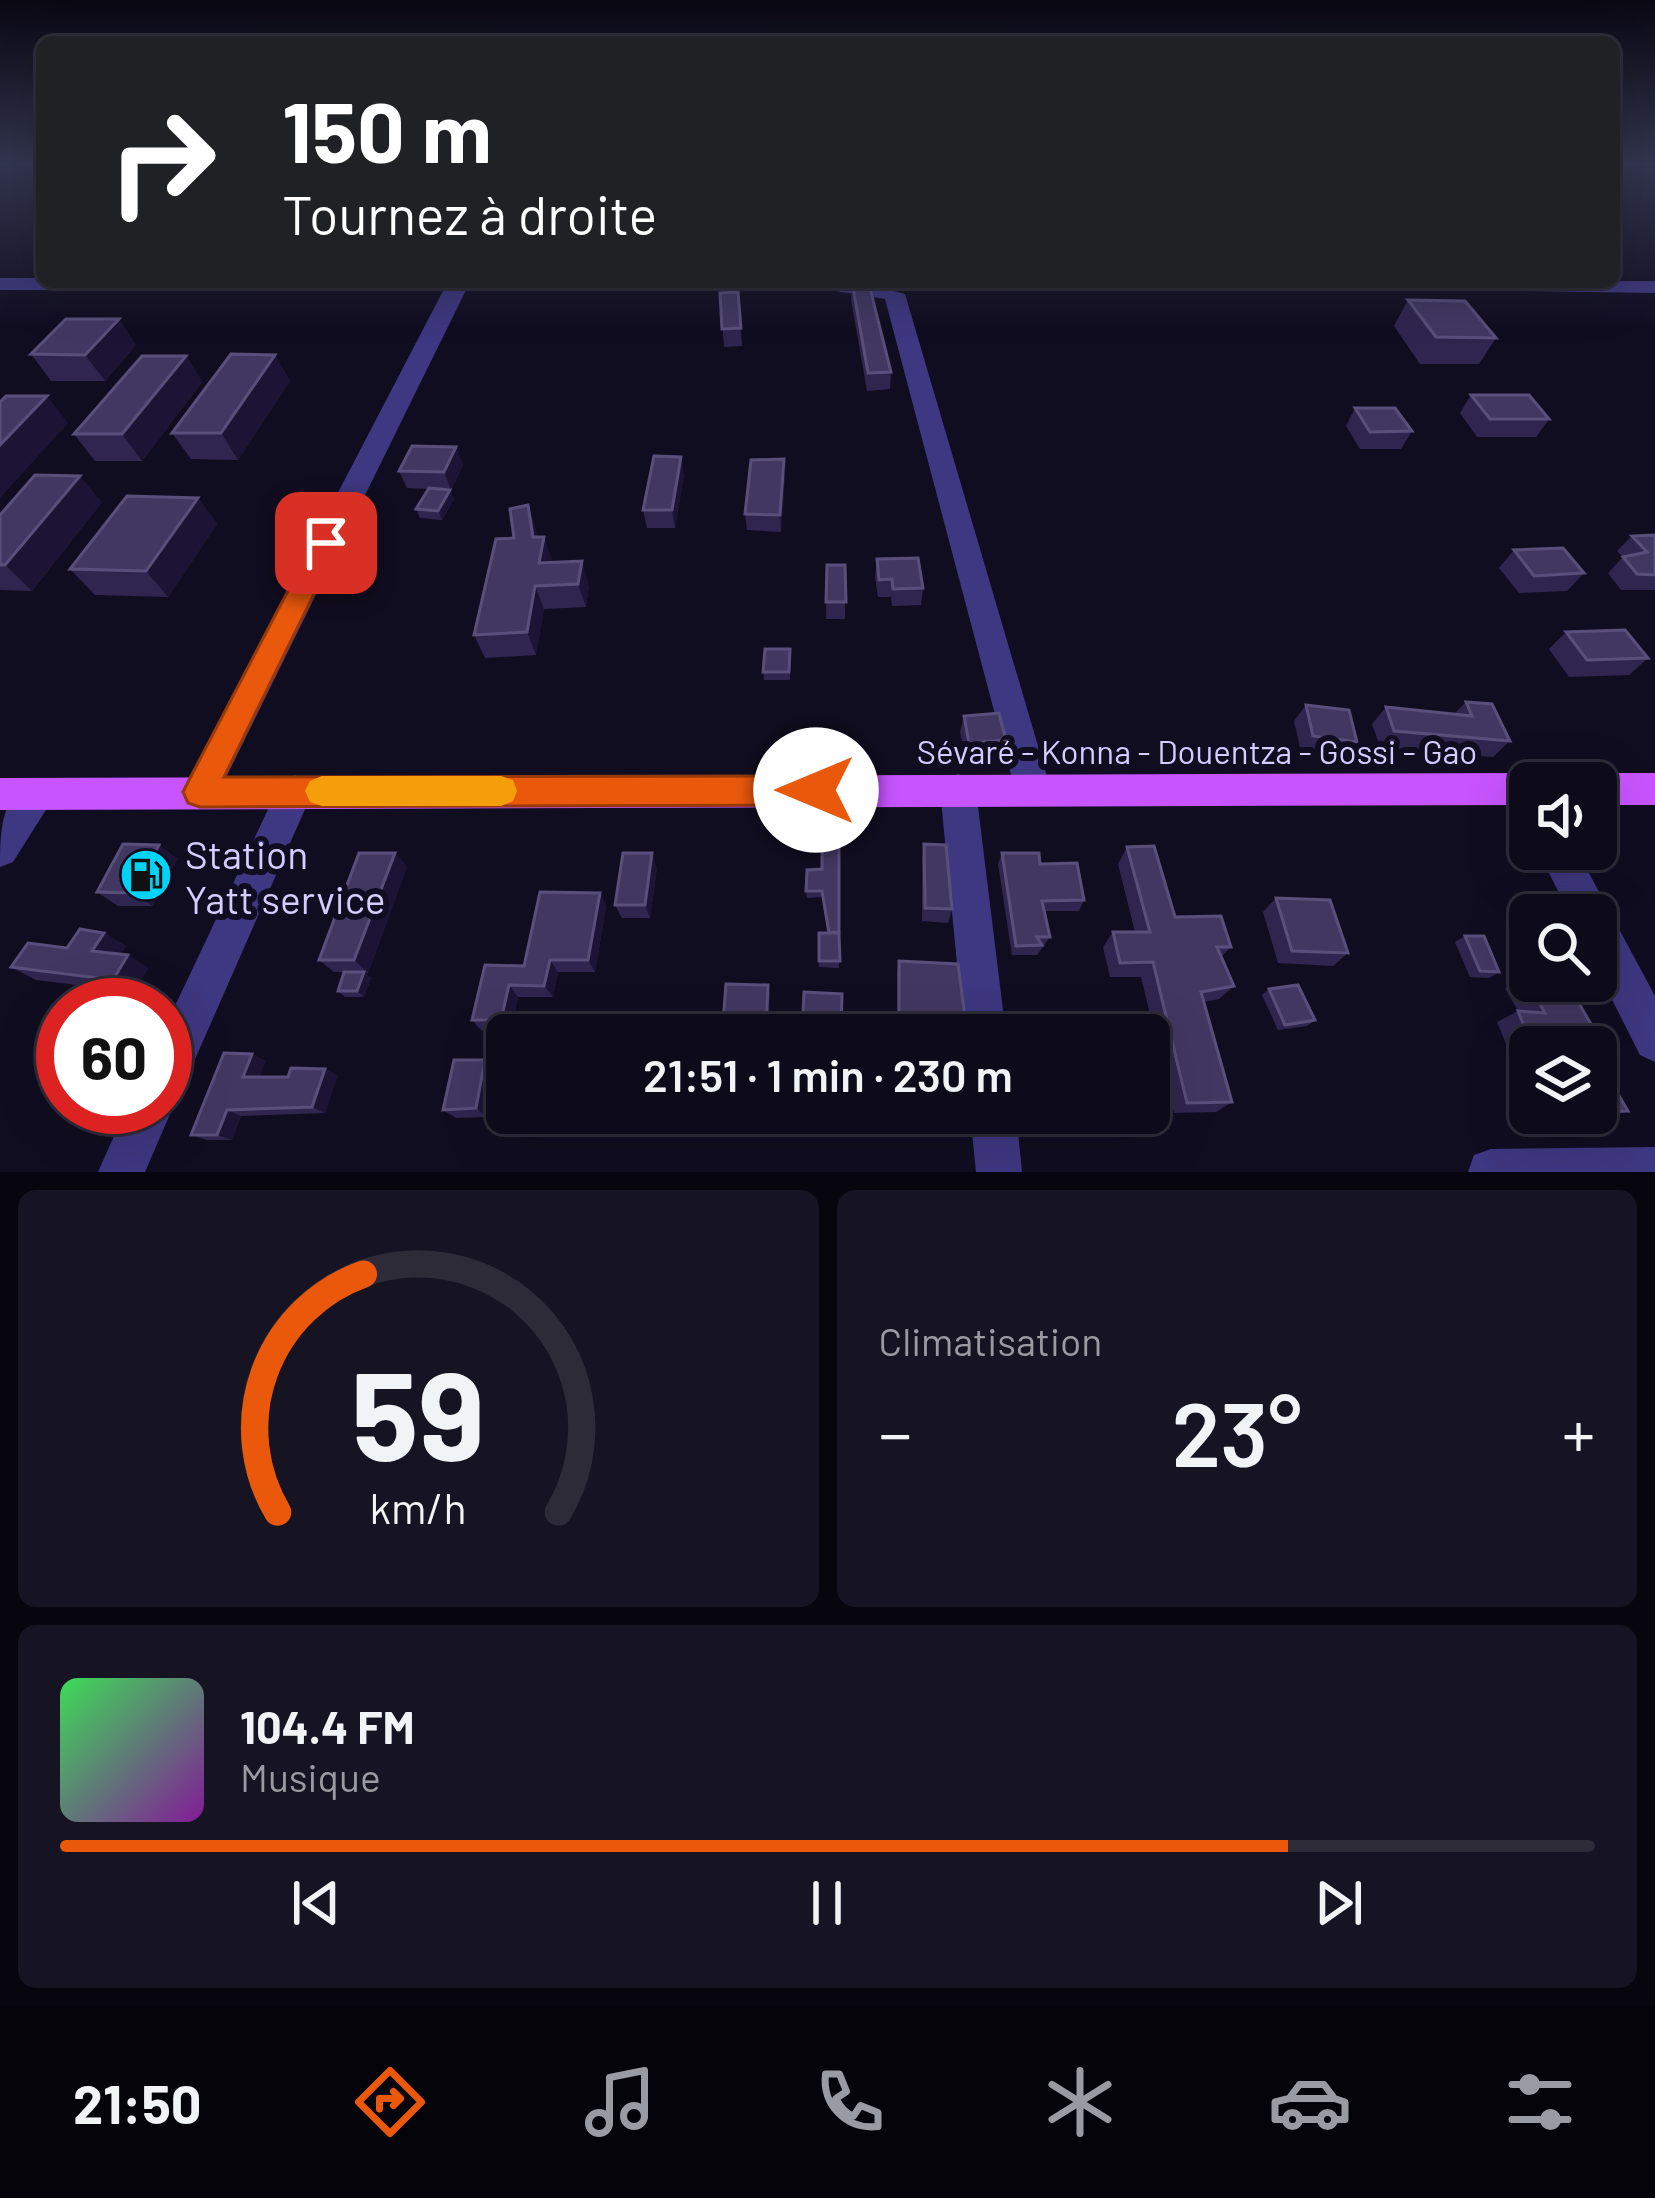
<!DOCTYPE html>
<html lang="fr">
<meta charset="utf-8">
<style>
body{margin:0;font-family:Barlow,sans-serif;background:#161322;color:#f1f3f6;height:100vh;display:flex;flex-direction:column;font-size:45px;white-space:nowrap}
*{box-sizing:border-box;margin:0}
p{font-size:39px;color:#9a9aa2}
.icon{flex:none;width:66px;height:66px;fill:none;stroke:currentColor;stroke-width:2;stroke-linecap:round;stroke-linejoin:round}
.map{position:relative;height:1172px;overflow:hidden}
.drawer{display:flex;flex-direction:column;gap:18px;padding:18px;background:#07060e;flex:1}
.drawer>*{flex:none}
.guide{position:absolute;left:36px;top:36px;width:1584px;height:252px;border-radius:18px;box-shadow:0 12px 48px #0002,0 0 0 3px #2d2b38;background:#202124;color:#fff;overflow:hidden}
.buttons{position:absolute;left:1509px;top:762px;display:grid;gap:24px}
.buttons a{display:grid;place-items:center;width:108px;height:108px;border-radius:18px;background:#0d0a19;box-shadow:0 12px 48px #0002,0 0 0 3px #2d2b38;font-size:60px}
.speed{position:absolute;left:36px;top:978px;display:flex;gap:24px;font-size:60px;font-weight:700;text-align:center}
.speed>*{display:grid;place-content:center;width:156px;height:156px;border-radius:50%;background:#0d0a19;box-shadow:0 12px 48px #0002,0 0 0 3px #2d2b38;line-height:1}
.speed .limit{border:18px solid #d22;background:#fff;color:#111}
.pin{position:absolute;display:grid;place-items:center;width:102px;height:102px;color:#fff;margin:-51px;border-radius:24px;box-shadow:0 6px 18px #0006}
.me{position:absolute;width:132px;margin:-66px;rotate:270deg;stroke-linejoin:round;filter:drop-shadow(0 0 9px #0008)}
.turn{display:flex;align-items:center;gap:42px;height:252px;padding:0 48px;font-size:54px}
.turn .icon{width:156px;height:156px;stroke-width:2.5}
.turn b{display:block;font-size:84px;line-height:102px}
.big{font-size:90px;font-weight:600;line-height:1.1}
.drawer .tile{flex:1;display:flex;flex-direction:column;justify-content:center;gap:18px;min-width:0;padding:0 42px;border-radius:18px;background:#161322}
.drawer .dial{align-items:center;gap:0}
.dial svg{height:312px;overflow:visible;fill:none;stroke:#2d2b38;stroke-width:7;stroke-linecap:round;text-anchor:middle}
.dial text{fill:#f1f3f6;stroke:none}
.song{display:flex;align-items:center;gap:36px}
.cover{width:144px;height:144px;border-radius:18px;background:linear-gradient(135deg,hsl(130 70% 55%),hsl(290 70% 35%))}
.played{height:12px;border-radius:6px;background:linear-gradient(90deg,#ea580c 80%,#2d2b38 80%)}
.keys{display:flex;justify-content:space-around;direction:ltr}
.heat{display:flex;justify-content:space-between;align-items:center;font-size:66px;direction:ltr}
.drawer .tiles{flex:1;display:grid;gap:18px;grid-template-columns:1fr 1fr}
.tile:last-child{grid-column:span 2}
.trip{position:absolute;left:486px;top:1014px;width:684px;height:120px;border-radius:18px;background:#0d0a19;box-shadow:0 12px 48px #0002,0 0 0 3px #2d2b38;font-weight:600;line-height:120px;text-align:center}
.tab-bar{display:flex;height:192px;justify-content:space-around;align-items:center;background:#05040a;color:#9a9aa2}
.tab-bar .icon{width:84px;height:84px}
.tab-bar .selected{color:#ea580c}
.tab-bar b{font-size:54px;color:#f1f3f6}
.map>svg:first-child{display:block}
.lines{fill:none;stroke-linecap:round;stroke-linejoin:round}
.minor{fill:#3e3781;fill-rule:evenodd}
.major{fill:#c754ff;fill-rule:evenodd}
.wall{fill:#2f264f}
.shaded-wall{fill:#1c1435}
.building{fill:#413862;stroke:#584f7b;stroke-width:3}
.route{fill:#ea580c;stroke:#983908;stroke-width:3}
.slow{fill:#f59e0b}
.labels{text-anchor:middle;dominant-baseline:central;stroke-width:12;stroke-linejoin:round;paint-order:stroke}
.street-label{font-size:33px;fill:#d5cdff;stroke:#110d21}
.near-poi-label{font-size:39px;fill:#d5cdff;stroke:#110d21;text-anchor:start}
</style>
<div class="map">
<svg width="1655" height="1172" viewBox="0 0 1655 1172">
<rect width="100%" height="100%" fill="#110d21"/>
<g class="lines">
<g class="minor">
<polygon points="0,278 42,278 42,282 470,282 213,804 200,808 187,804 182,792 443,291 0,290"/>
<polygon points="1655,281 1655,293 1326,288 1315,282"/>
<polygon points="807,282 859,282 905,294 1051,790 1046,801 1033,806 1020,801 1015,790 885,299 818,288"/>
<polygon points="958,774 971,779 976,790 1006,1035 964,1035 940,790 945,779"/>
<polygon points="295,775 308,780 313,791 181,1091 168,1096 173,1107 145,1172 98,1172 127,1107 165,1107 165,1027 282,780"/>
<path d="M38,778L51,782L56,794L13,862L0,867C0,832 0,792 38,778Z"/>
<polygon points="1537,849 1576,849 1655,996 1655,1062 1640,1055 1596,968 1596,915 1570,915"/>
<polygon points="970,1113 1016,1113 1022,1172 976,1172"/>
<polygon points="1655,1147 1655,1172 1468,1172 1474,1155 1491,1149"/>
</g>
<g class="major">
<polygon points="1530,773 1545,783 1530,783 1530,805 0,810 0,778"/>
<polygon points="1596,773 1655,773 1655,805 1596,805 1596,783 1581,783"/>
</g>
</g>
<g class="wall">
<polygon points="852,282 891,372 890,389 867,391 851,299"/>
<polygon points="738,292 742,346 724,347 720,293"/>
<polygon points="1408,300 1496,338 1479,364 1420,364 1394,326"/>
<polygon points="136,345 105,381 51,381 31,354"/>
<polygon points="275,355 290,381 238,460 191,459 172,433"/>
<polygon points="186,356 202,382 142,461 95,461 74,434"/>
<polygon points="1471,395 1549,419 1536,437 1477,437 1460,413"/>
<polygon points="1355,408 1412,431 1401,449 1360,449 1346,426"/>
<polygon points="456,447 463,465 451,490 442,489 450,490 454,499 442,520 420,518 416,509 428,489 407,488 399,471"/>
<polygon points="684,474 675,528 647,528 643,510"/>
<polygon points="785,476 781,532 747,530 745,514"/>
<polygon points="198,498 217,524 168,597 95,595 70,569"/>
<polygon points="102,502 32,591 0,590 0,515"/>
<polygon points="528,505 537,537 544,537 552,563 589,585 586,607 544,609 536,655 485,658 474,635"/>
<polygon points="1655,535 1655,590 1621,590 1608,573 1623,557 1617,551 1632,536"/>
<polygon points="1514,550 1584,573 1567,591 1519,593 1499,568"/>
<polygon points="877,559 923,588 921,605 892,606 891,597 878,597 875,577"/>
<polygon points="827,565 845,565 845,619 826,619"/>
<polygon points="1566,632 1648,658 1629,675 1569,677 1549,649"/>
<polygon points="790,649 790,680 764,680 763,672"/>
<polygon points="1466,702 1510,741 1493,757 1380,747 1372,724 1386,707 1454,714"/>
<polygon points="1306,705 1357,742 1344,758 1301,752 1294,721"/>
<polygon points="964,716 1006,740 1001,756 966,759 960,732"/>
<polygon points="839,832 839,968 819,967 819,933 828,933 822,897 807,898 806,891 822,869"/>
<polygon points="924,844 952,909 948,923 922,921 922,859"/>
<polygon points="159,845 177,859 153,906 118,906 97,892"/>
<polygon points="1127,847 1175,917 1231,947 1221,957 1234,986 1219,999 1204,1002 1232,1102 1216,1112 1174,1113 1141,977 1110,977 1103,947 1113,932 1135,932 1118,864"/>
<polygon points="395,853 407,867 368,973 364,973 371,978 364,997 345,997 338,991 350,972 334,972 319,960"/>
<polygon points="1002,853 1040,864 1084,900 1079,911 1044,911 1050,937 1037,955 1012,955 998,864"/>
<polygon points="657,867 650,918 622,918 615,905"/>
<polygon points="600,893 606,907 595,972 558,972 553,997 518,997 511,1031 482,1031 472,1020 524,966"/>
<polygon points="1276,898 1348,953 1333,966 1278,963 1263,912"/>
<polygon points="104,933 126,946 120,955 128,955 148,968 134,992 36,980 11,967"/>
<polygon points="1465,936 1499,972 1489,978 1470,977 1455,942"/>
<polygon points="899,961 967,1033 967,1035 935,1035 935,1027 897,1025 897,973"/>
<polygon points="1525,977 1595,1031 1572,1041 1507,1046 1497,1022 1518,1011 1505,988"/>
<polygon points="1269,989 1315,1020 1307,1026 1278,1030 1262,995"/>
<polygon points="252,1054 265,1061 259,1077 288,1077 325,1069 337,1076 325,1113 241,1116 232,1140 207,1140 191,1135"/>
<polygon points="485,1060 496,1069 487,1117 456,1118 443,1110"/>
<polygon points="1628,1111 1615,1115 1574,1117 1572,1113"/>
<polygon points="668,1113 668,1121 646,1123 643,1119"/>
<polygon points="799,1113 838,1113 838,1116"/>
</g>
<g class="shaded-wall">
<polygon points="119,319 136,345 105,381 85,355"/>
<polygon points="275,355 290,381 238,460 221,433"/>
<polygon points="186,356 202,382 142,461 122,434"/>
<polygon points="47,396 68,423 0,498 0,445"/>
<polygon points="456,447 463,465 451,490 444,472"/>
<polygon points="681,457 684,474 675,528 672,510"/>
<polygon points="784,459 785,476 781,532 780,515"/>
<polygon points="80,476 102,502 32,591 5,565"/>
<polygon points="450,490 454,499 442,520 438,511"/>
<polygon points="198,498 217,524 168,597 146,571"/>
<polygon points="528,505 536,529 541,556 544,537 552,560 548,586 539,563"/>
<polygon points="582,561 589,585 586,607 578,584"/>
<polygon points="535,586 544,609 536,655 527,632"/>
<polygon points="159,845 177,859 153,906 133,893"/>
<polygon points="395,853 407,867 368,973 354,960"/>
<polygon points="652,853 657,867 650,918 645,905"/>
<polygon points="600,893 606,907 595,972 588,960"/>
<polygon points="104,933 126,946 114,964 92,951"/>
<polygon points="128,955 148,968 134,992 113,980"/>
<polygon points="550,960 558,972 553,997 544,986"/>
<polygon points="364,972 371,978 364,997 357,991"/>
<polygon points="509,985 518,997 511,1031 501,1020"/>
<polygon points="768,985 770,996 769,1035 766,1035"/>
<polygon points="252,1054 265,1061 257,1084 243,1077"/>
<polygon points="485,1060 496,1069 487,1117 476,1108"/>
<polygon points="325,1069 337,1076 325,1113 312,1107"/>
<polygon points="227,1110 241,1116 232,1140 217,1135"/>
</g>
<g class="building">
<polygon points="852,282 869,284 891,372 868,373"/>
<polygon points="738,292 741,328 722,329 720,293"/>
<polygon points="1408,300 1465,301 1496,338 1436,337"/>
<polygon points="66,319 119,319 85,355 31,354"/>
<polygon points="231,354 275,355 221,433 172,433"/>
<polygon points="142,356 186,356 122,434 74,434"/>
<polygon points="1471,395 1529,395 1549,419 1490,419"/>
<polygon points="6,396 47,396 0,445 0,402"/>
<polygon points="1355,408 1395,408 1412,431 1370,432"/>
<polygon points="412,446 456,447 444,472 399,471"/>
<polygon points="654,456 681,457 672,510 643,510"/>
<polygon points="784,459 780,515 745,514 751,460"/>
<polygon points="35,475 80,476 5,565 0,565 0,515"/>
<polygon points="429,488 450,490 438,511 416,509"/>
<polygon points="127,496 198,498 146,571 70,569"/>
<polygon points="528,505 533,537 544,537 539,563 582,561 578,584 535,586 527,632 474,635 496,539 514,538 510,509"/>
<polygon points="1655,535 1655,575 1637,574 1623,557 1647,552 1632,536"/>
<polygon points="1563,548 1584,573 1534,576 1514,550"/>
<polygon points="918,558 923,588 893,589 892,579 879,580 877,559"/>
<polygon points="827,565 845,565 846,602 826,602"/>
<polygon points="1625,630 1648,658 1587,660 1566,632"/>
<polygon points="765,649 790,649 789,672 763,672"/>
<polygon points="1466,702 1492,704 1510,741 1394,731 1386,707 1472,716"/>
<polygon points="1306,705 1349,710 1357,742 1313,736"/>
<polygon points="999,713 1006,740 969,743 964,716"/>
<polygon points="822,832 839,832 839,932 829,933 822,891 806,891 807,870 822,869"/>
<polygon points="123,844 159,845 133,893 97,892"/>
<polygon points="924,844 946,845 952,909 925,908"/>
<polygon points="1154,846 1175,917 1221,916 1231,947 1217,947 1234,986 1201,992 1232,1102 1187,1103 1153,962 1120,963 1113,932 1150,932 1127,847"/>
<polygon points="359,853 395,853 354,960 319,960"/>
<polygon points="623,853 652,853 645,905 615,905"/>
<polygon points="1002,853 1039,853 1040,864 1077,863 1084,900 1042,901 1050,937 1037,937 1042,945 1016,946"/>
<polygon points="540,892 600,893 588,960 550,960 544,986 509,985 501,1020 472,1020 485,965 524,966"/>
<polygon points="1276,898 1330,900 1348,953 1292,951"/>
<polygon points="80,929 104,933 92,951 128,955 113,980 11,967 28,943 67,948"/>
<polygon points="819,933 839,933 840,961 819,961"/>
<polygon points="1465,936 1484,936 1499,972 1480,971"/>
<polygon points="899,961 958,964 967,1033 938,1031 938,1016 899,1014"/>
<polygon points="344,972 364,972 357,991 338,991"/>
<polygon points="1530,976 1530,981 1566,981 1595,1031 1528,1036 1518,1011 1545,1013 1525,977"/>
<polygon points="726,984 768,985 766,1035 722,1035"/>
<polygon points="1298,985 1315,1020 1285,1025 1269,989"/>
<polygon points="804,992 842,994 841,1035 802,1035"/>
<polygon points="224,1053 252,1054 243,1077 288,1077 291,1068 325,1069 312,1107 227,1110 217,1135 191,1135"/>
<polygon points="454,1060 485,1060 476,1108 443,1110"/>
<polygon points="1611,1082 1628,1111 1596,1112 1596,1083"/>
<polygon points="644,1113 665,1113 665,1117 643,1119"/>
</g>
<linearGradient id="sky" x2="0" y2="1"><stop stop-color="#090712"/><stop offset="0.5" stop-color="#32354e"/><stop offset="1" stop-color="#32354e" stop-opacity="0"/></linearGradient>
<rect width="1655" height="328" fill="url(#sky)"/>
<polygon class="route" points="326,533 339,543 224,777 816,776 827,780 832,790 827,801 816,805 200,807 188,803 183,792 188,782 313,543"/>
<polygon class="slow" points="322,776 501,776 513,780 517,791 513,801 501,806 322,806 310,802 305,791 310,781"/>
<defs>
<g id="fuel-disc" transform="scale(2.7)"><circle r="9.5" fill="#00d3f8" stroke="#110d21"/><path d="M-5.5-6h7V0h2V4h1.3V-2.5L3-4.5l.8-.8L6-3V5H2.5V1h-1V6h-7ZM-4.2-4.7v3.2H.2V-4.7Z" fill="#111"/></g>
</defs>
<g fill-rule="evenodd">
<use href="#fuel-disc" x="146" y="875"/>
</g>
<g class="labels">
<g class="street-label">
<text x="1197" y="751">Sévaré - Konna - Douentza - Gossi - Gao</text>
</g>
<g class="near-poi-label">
<text x="185" y="853">Station<tspan x="185" dy="45">Yatt service</tspan></text>
</g>
</g>
</svg>
<div class="buttons">
<a><svg class="icon" aria-label="sound" viewBox="0 0 24 24"><path d="M4 9h4l5-4v14l-5-4H4zM17 9q2 3 0 6"/></svg></a>
<a><svg class="icon" aria-label="search" viewBox="0 0 24 24"><circle cx="10" cy="10" r="6"/><path d="M15 15l6 6"/></svg></a>
<a><svg class="icon" aria-label="layers" viewBox="0 0 24 24"><path d="M12 4l9 5-9 5-9-5zM3 14l9 5 9-5"/></svg></a>
</div>
<div class="speed"><div class="limit">60</div></div>
<div class="pin" style="left:326px;top:543px;background:#d93025"><svg class="icon" aria-label="arrive" viewBox="0 0 24 24"><path d="M6 21V4h12l-3 4 3 4H6"/></svg></div>
<svg class="me" style="left:816px;top:790px" viewBox="-20 -20 40 40"><circle r="19" fill="#fff"/><path d="M0-13L10 11 0 6-10 11z" fill="#ea580c"/></svg>
<div class="trip">21:51 · 1 min · 230 m</div>
<div class="guide">
<div class="turn"><svg class="icon" aria-label="right" viewBox="0 0 24 24"><path d="M7 20v-9h11M14 6l5 5-5 5"/></svg><div><b>150 m</b>Tournez à droite</div></div>
</div>
</div>
<section class="drawer">
<div class="tiles">
<div class="tile dial"><svg viewBox="0 0 100 80">
<path d="M14 69A42 42 0 1 1 86 69"/>
<path d="M14 69A42 42 0 0 1 36 8" stroke="#ea580c"/>
<text x="50" y="56" font-size="32" font-weight="700">59</text>
<text x="50" y="72" font-size="11">km/h</text>
</svg></div>
<div class="tile"><p>Climatisation</p>
<div class="heat"><a>−</a><b class="big">23°</b><a>+</a></div>
</div>
<div class="tile">
<div class="song"><i class="cover"></i><div><b>104.4 FM</b><p>Musique</p></div></div>
<div class="played"></div>
<div class="keys"><svg class="icon" aria-label="previous" viewBox="0 0 24 24"><path d="M18 5L8 12l10 7zM5 5v14"/></svg><svg class="icon" aria-label="pause" viewBox="0 0 24 24"><path d="M8 5v14M16 5v14"/></svg><svg class="icon" aria-label="next" viewBox="0 0 24 24"><path d="M6 5l10 7-10 7zM19 5v14"/></svg></div>
</div>
</div>
</section>
<nav class="tab-bar">
<b>21:50</b>
<svg class="icon selected" aria-label="directions" viewBox="0 0 24 24"><path d="M12 3l9 9-9 9-9-9zM9 14v-3h6M13 9l2 2-2 2"/></svg>
<svg class="icon" aria-label="music" viewBox="0 0 24 24"><path d="M9 18V5l10-2v13"/><circle cx="6" cy="18" r="3"/><circle cx="16" cy="16" r="3"/></svg>
<svg class="icon" aria-label="phone" viewBox="0 0 24 24"><path d="M5 4h4l2 5-3 2q2 4 5 5l2-3 5 2v4C11 20 4 13 5 4z"/></svg>
<svg class="icon" aria-label="climate" viewBox="0 0 24 24"><path d="M12 3v18M4 7l16 10M4 17L20 7"/></svg>
<svg class="icon" aria-label="car" viewBox="0 0 24 24"><path d="M5 17H2v-5l4-1 3-4h7l3 4 3 1v5h-3M9 17h6M6 11h13"/><circle cx="7" cy="17" r="2"/><circle cx="17" cy="17" r="2"/></svg>
<svg class="icon" aria-label="filters" viewBox="0 0 24 24"><path d="M4 7h16M4 17h16"/><circle cx="9" cy="7" r="2"/><circle cx="15" cy="17" r="2"/></svg>
</nav>
